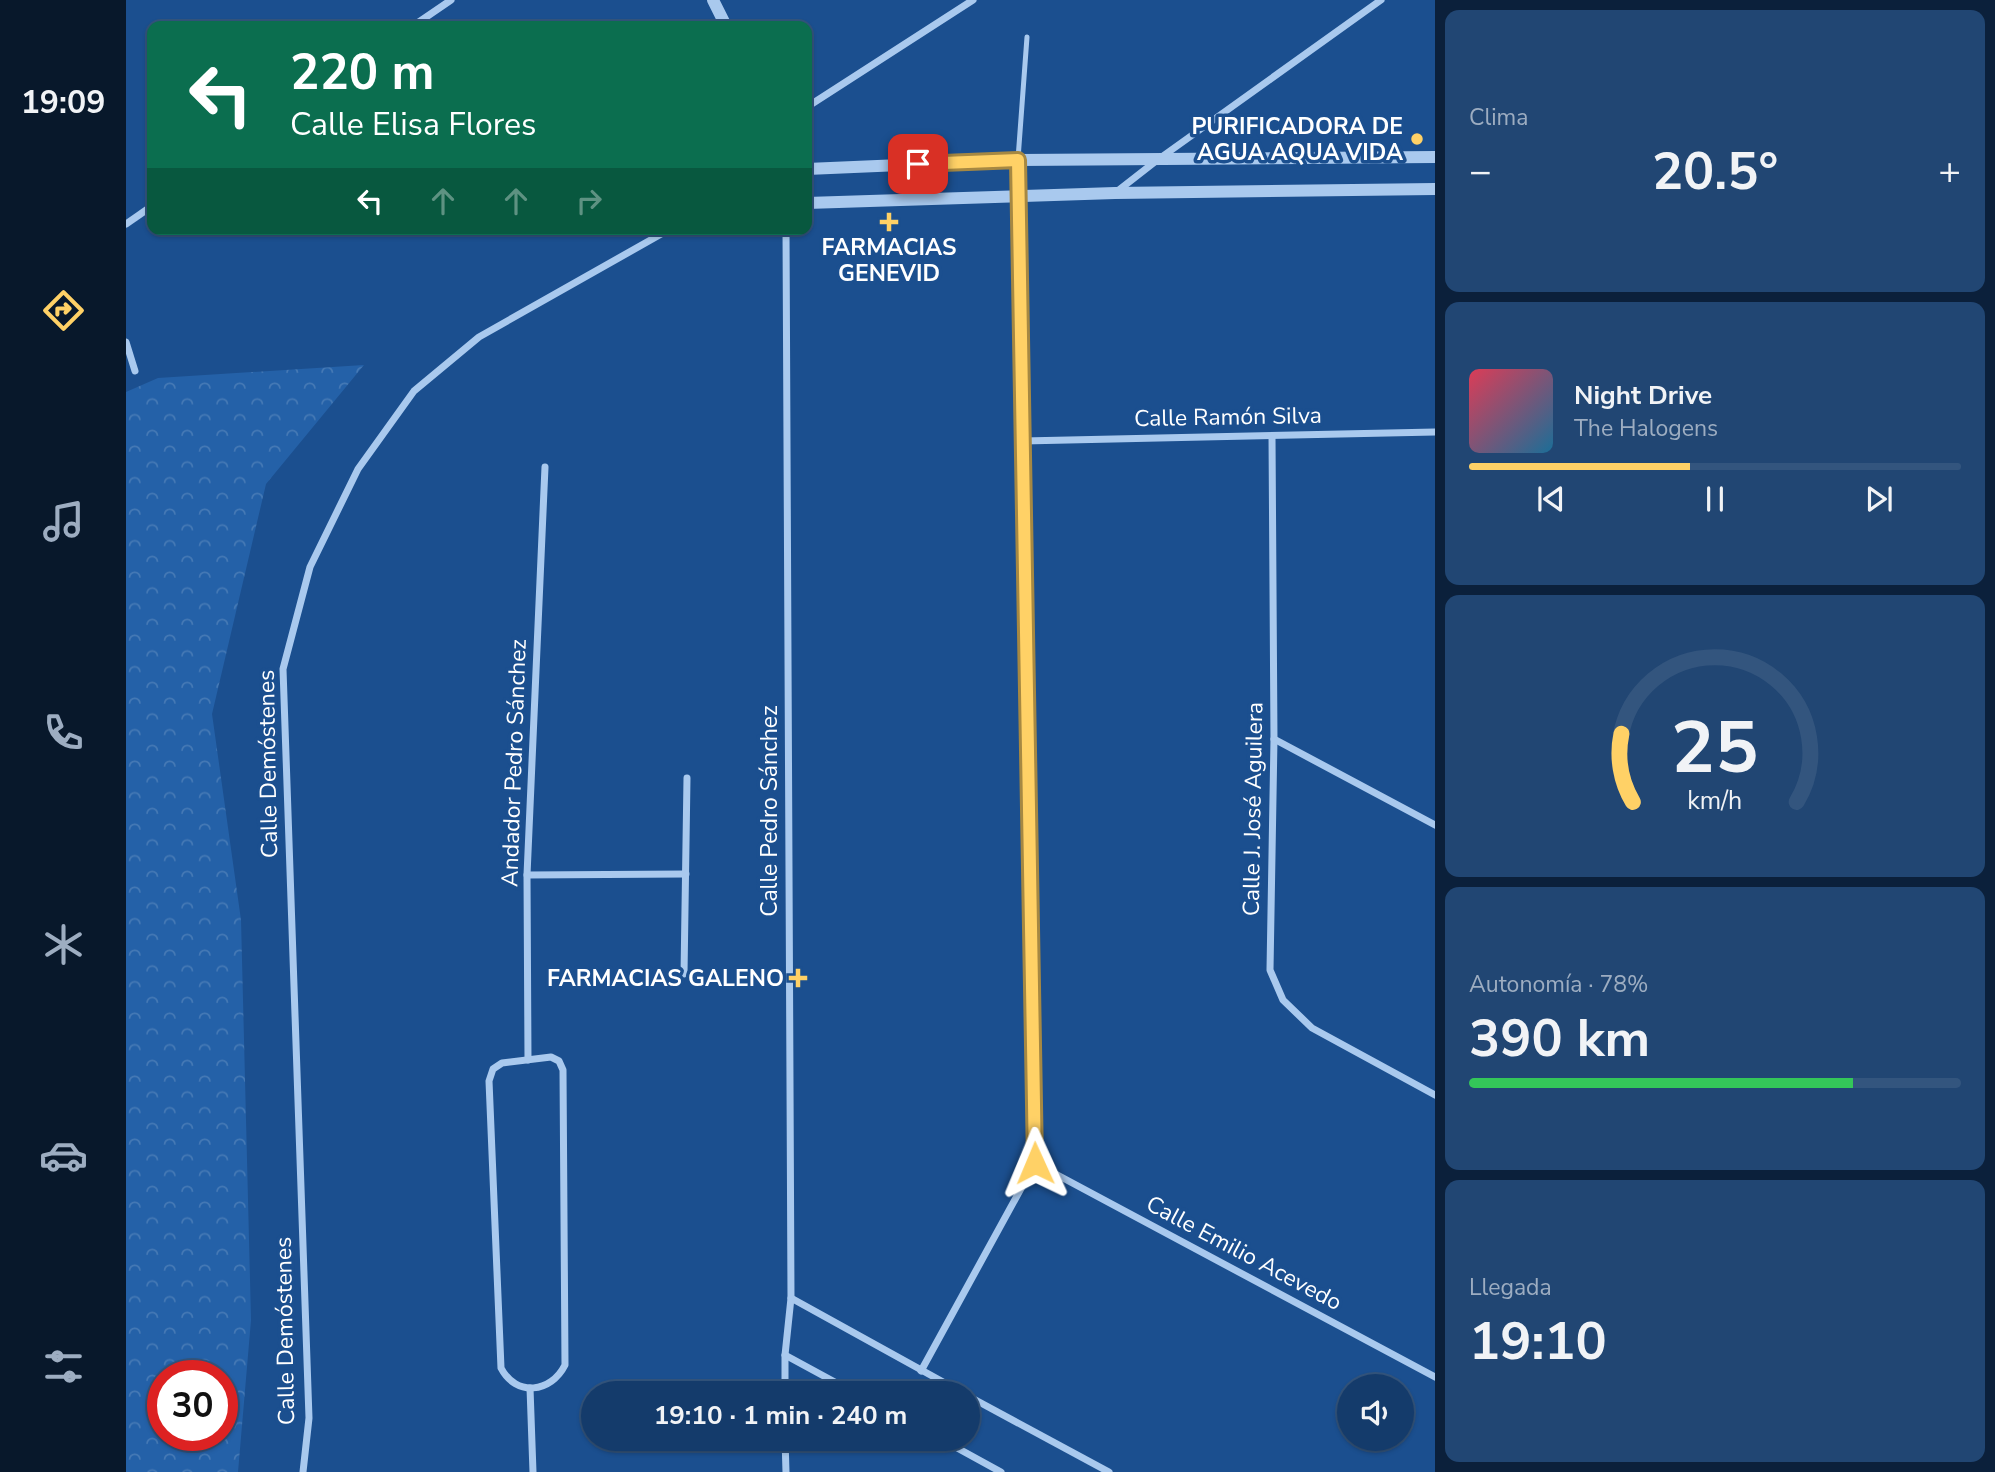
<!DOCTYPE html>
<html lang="es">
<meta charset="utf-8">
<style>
body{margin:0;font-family:"Nunito Sans",sans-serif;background:#214673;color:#f1f3f6;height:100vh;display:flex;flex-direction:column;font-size:26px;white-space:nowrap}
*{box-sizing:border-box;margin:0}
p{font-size:23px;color:#9dadc1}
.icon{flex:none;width:38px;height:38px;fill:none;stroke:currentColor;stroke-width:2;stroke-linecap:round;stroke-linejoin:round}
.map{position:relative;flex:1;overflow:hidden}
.side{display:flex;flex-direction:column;gap:10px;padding:10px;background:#0b203b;width:560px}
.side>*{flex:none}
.top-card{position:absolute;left:21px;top:21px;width:665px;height:214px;border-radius:14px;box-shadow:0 2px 5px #0004,0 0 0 2px #33557e;background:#0b6e4f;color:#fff;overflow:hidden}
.fabs{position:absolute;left:1211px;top:1374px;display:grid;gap:14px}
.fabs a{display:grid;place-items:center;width:77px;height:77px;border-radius:50%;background:#143b6b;box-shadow:0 2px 5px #0004,0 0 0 2px #33557e;font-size:35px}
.speed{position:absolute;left:21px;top:1360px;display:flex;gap:14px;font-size:35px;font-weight:700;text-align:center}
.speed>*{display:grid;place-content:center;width:91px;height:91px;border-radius:50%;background:#143b6b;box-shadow:0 2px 5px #0004,0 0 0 2px #33557e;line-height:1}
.speed .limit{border:10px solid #d22;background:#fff;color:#111}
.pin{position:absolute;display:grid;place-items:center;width:60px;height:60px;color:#fff;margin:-30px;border-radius:14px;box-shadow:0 4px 10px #0006}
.me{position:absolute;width:77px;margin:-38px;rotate:359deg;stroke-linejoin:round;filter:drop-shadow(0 0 5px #0008)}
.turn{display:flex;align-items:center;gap:24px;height:147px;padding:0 28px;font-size:32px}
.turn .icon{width:91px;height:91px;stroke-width:2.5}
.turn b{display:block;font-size:49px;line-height:60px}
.lanes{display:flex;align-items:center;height:66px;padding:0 28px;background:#0003;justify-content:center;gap:35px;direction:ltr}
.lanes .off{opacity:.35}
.big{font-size:52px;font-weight:700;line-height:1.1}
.side .card{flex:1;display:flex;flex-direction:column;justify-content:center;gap:10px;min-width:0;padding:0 24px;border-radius:14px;background:#214673}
.side .dial{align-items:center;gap:0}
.dial svg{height:182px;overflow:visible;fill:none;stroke:#33557e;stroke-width:7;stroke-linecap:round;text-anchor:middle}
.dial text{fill:#f1f3f6;stroke:none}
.song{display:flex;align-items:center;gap:21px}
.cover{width:84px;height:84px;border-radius:10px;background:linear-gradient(135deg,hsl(350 70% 55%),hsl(200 70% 35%))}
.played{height:7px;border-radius:4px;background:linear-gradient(90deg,#ffd166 45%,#33557e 45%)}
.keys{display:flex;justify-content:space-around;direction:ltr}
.heat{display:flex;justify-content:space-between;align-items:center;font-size:38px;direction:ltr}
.charge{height:10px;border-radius:5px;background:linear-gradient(90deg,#34c759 78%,#33557e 0)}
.trip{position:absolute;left:455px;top:1381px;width:399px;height:70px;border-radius:35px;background:#143b6b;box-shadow:0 2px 5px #0004,0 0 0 2px #33557e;font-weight:700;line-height:70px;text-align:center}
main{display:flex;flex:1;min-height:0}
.dock{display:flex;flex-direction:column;width:126px;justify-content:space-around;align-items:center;background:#08182b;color:#9dadc1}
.dock .icon{width:49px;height:49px}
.dock .selected{color:#ffd166}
.dock b{font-size:32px;color:#f1f3f6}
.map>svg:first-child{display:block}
.forest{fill:url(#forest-crowns);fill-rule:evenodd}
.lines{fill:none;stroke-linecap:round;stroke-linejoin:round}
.service{stroke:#a9c9ee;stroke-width:5}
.minor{stroke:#a9c9ee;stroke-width:7}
.tertiary{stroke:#a9c9ee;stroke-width:12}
.route-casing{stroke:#a68842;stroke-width:18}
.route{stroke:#ffd166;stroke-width:12}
.poi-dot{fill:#ffd166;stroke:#1b4f8f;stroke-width:2.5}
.labels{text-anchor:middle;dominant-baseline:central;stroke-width:7;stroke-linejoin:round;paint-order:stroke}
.poi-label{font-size:23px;font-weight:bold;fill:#fff;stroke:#1b4f8f;text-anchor:end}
.street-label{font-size:23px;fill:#fff;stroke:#1b4f8f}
</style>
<main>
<nav class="dock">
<b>19:09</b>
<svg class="icon selected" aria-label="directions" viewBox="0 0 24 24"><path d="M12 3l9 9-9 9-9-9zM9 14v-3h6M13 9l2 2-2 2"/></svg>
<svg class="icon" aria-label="music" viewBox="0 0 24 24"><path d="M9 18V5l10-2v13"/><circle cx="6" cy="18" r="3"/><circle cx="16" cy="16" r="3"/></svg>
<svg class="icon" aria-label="phone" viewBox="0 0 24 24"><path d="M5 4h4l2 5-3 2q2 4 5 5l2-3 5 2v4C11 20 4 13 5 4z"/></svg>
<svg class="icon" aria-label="climate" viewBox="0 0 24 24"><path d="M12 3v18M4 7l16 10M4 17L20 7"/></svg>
<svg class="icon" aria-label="car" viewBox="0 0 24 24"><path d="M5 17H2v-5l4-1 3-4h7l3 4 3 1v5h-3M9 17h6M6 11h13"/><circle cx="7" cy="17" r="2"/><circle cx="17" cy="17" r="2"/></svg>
<svg class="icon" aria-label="filters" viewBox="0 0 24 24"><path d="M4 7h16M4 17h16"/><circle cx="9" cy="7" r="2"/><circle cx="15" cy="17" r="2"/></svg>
</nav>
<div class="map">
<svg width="1309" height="1472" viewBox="0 0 1309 1472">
<defs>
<pattern id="forest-crowns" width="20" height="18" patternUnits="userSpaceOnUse" patternTransform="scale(1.75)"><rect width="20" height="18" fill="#2461a8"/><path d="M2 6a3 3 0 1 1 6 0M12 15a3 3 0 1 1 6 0" fill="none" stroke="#4579b5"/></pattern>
</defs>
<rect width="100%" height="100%" fill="#1b4f8f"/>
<path class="forest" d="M238,365L140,484L86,714L115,920L125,1320L112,1472H0V392L32,378ZM37,1376H96V1435H37Z"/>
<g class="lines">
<polyline class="service" points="892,159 901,37"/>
<g class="minor">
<polyline points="287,26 325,0"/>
<polyline points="681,107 847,0"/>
<polyline points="989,193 1030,161 1255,0"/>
<polyline points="0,224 26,206"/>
<polyline points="0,342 9,371"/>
<polyline points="1146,436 1148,739 1144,970 1157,1000 1186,1028 1309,1095"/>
<polyline points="897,441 1309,432"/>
<polyline points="1148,739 1309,825"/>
<polyline points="401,875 560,874"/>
<polyline points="558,974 561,778"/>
<path d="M425,1057L433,1061L437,1070L439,1365C425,1393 390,1397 375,1368L363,1081L367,1069L376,1063Z"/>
<polyline points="402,1060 401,875 419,467"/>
<polyline points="909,1163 1309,1377"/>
<polyline points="665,1298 837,1393"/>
<polyline points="659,1355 729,1393"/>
<polyline points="795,1371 909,1163 892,160"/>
<polyline points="404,1388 407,1472"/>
<polyline points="659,1393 659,1355 665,1298 660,229"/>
<polyline points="842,1396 983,1472"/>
<polyline points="659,1438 660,1472"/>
<polyline points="813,1438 875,1472"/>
<polyline points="177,1472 183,1418 157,669 184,567 232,469 288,391 353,337 544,229"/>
</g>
<g class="tertiary">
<polyline points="587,0 600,26"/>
<polyline points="681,169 892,160 1309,157"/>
<polyline points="681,203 989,193 1309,189"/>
</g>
</g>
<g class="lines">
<g class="route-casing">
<polyline id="route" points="792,164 892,160 909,1163"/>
</g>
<use href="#route" class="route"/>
</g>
<g class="poi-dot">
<circle cx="1291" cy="139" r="7"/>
<path d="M759.5 211.5h7v7h7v7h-7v7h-7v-7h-7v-7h7z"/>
<path d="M668.5 967.5h7v7h7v7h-7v7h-7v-7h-7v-7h7z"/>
</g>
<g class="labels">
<g class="poi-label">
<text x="1277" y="126">PURIFICADORA DE<tspan x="1277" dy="26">AGUA AQUA VIDA</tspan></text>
<text x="763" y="247" text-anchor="middle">FARMACIAS<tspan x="763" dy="26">GENEVID</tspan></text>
<text x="658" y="978">FARMACIAS GALENO</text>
</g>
<g class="street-label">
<text transform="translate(1102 417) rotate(-1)">Calle Ramón Silva</text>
<text transform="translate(388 763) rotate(-88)">Andador Pedro Sánchez</text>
<text transform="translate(142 764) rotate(-91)">Calle Demóstenes</text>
<text transform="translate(1127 809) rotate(-89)">Calle J. José Aguilera</text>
<text transform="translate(643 811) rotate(-90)">Calle Pedro Sánchez</text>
<text transform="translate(1118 1253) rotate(28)">Calle Emilio Acevedo</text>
<text transform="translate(159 1331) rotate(-91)">Calle Demóstenes</text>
</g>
</g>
</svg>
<div class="fabs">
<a><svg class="icon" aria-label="sound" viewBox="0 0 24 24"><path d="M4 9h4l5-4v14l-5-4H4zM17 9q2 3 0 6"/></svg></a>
</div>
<div class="speed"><div class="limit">30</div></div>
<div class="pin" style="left:792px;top:164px;background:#d93025"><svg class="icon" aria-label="arrive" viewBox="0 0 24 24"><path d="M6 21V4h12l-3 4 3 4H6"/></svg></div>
<svg class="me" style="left:909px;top:1163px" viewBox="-20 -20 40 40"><path d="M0-17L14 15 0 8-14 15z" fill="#ffd166" stroke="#fff" stroke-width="4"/></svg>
<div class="trip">19:10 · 1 min · 240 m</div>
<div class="top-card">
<div class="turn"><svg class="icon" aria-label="left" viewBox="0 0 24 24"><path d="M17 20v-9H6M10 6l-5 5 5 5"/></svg><div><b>220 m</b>Calle Elisa Flores</div></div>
<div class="lanes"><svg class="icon" aria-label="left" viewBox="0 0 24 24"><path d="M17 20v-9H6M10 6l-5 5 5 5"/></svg><svg class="icon off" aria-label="ahead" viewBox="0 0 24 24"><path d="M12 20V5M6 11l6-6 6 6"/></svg><svg class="icon off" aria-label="ahead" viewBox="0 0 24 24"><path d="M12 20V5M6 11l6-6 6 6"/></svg><svg class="icon off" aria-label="right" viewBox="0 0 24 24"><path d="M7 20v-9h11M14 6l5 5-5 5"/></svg></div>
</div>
</div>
<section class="side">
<div class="card"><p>Clima</p>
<div class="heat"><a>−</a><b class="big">20.5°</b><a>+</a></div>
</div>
<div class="card">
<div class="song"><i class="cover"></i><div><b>Night Drive</b><p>The Halogens</p></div></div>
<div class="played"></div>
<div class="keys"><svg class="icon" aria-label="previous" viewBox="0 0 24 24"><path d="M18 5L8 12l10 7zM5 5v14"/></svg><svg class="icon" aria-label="pause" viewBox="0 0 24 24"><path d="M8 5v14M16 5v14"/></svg><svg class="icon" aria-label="next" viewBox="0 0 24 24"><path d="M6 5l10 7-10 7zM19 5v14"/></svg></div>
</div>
<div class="card dial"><svg viewBox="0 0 100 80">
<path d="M14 69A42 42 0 1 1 86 69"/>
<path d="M14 69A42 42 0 0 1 9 39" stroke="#ffd166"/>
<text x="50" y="56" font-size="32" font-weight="700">25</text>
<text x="50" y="72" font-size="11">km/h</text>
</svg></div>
<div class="card"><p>Autonomía · 78%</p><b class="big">390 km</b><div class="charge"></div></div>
<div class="card"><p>Llegada</p><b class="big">19:10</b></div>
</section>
</main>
